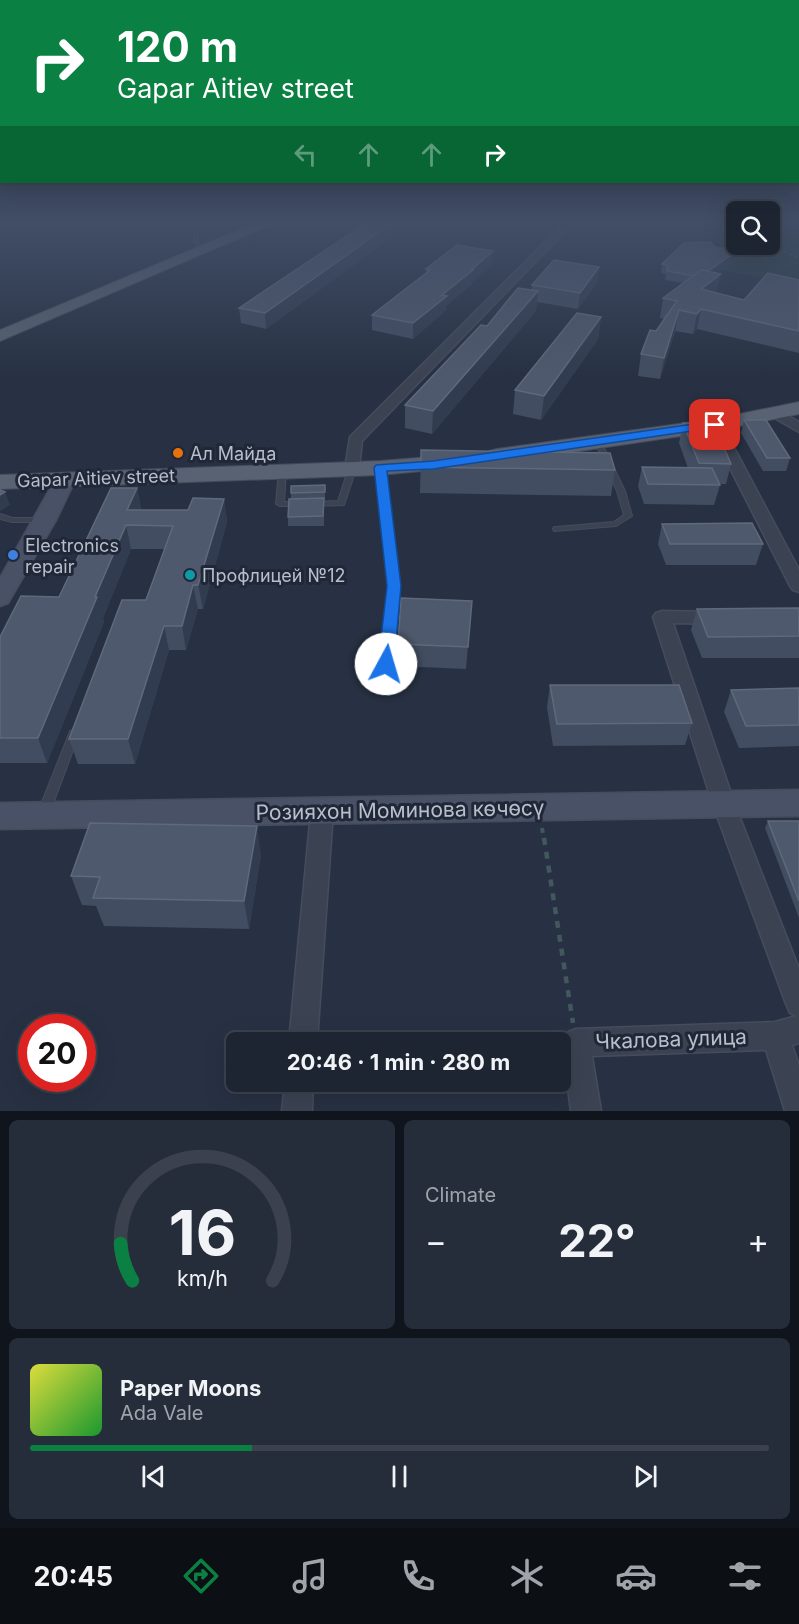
<!DOCTYPE html>
<meta charset="utf-8">
<style>
body{margin:0;font-family:Inter,sans-serif;background:#252d3a;color:#f1f3f6;height:100vh;display:flex;flex-direction:column;font-size:22px;white-space:nowrap}
*{box-sizing:border-box;margin:0}
p{font-size:20px;color:#a0a5ac}
.icon{flex:none;width:33px;height:33px;fill:none;stroke:currentColor;stroke-width:2;stroke-linecap:round;stroke-linejoin:round}
.map{position:relative;height:1111px;overflow:hidden}
.side{display:flex;flex-direction:column;gap:9px;padding:9px;background:#10141c;flex:1}
.side>*{flex:none}
.guide{position:absolute;left:0px;top:0px;width:800px;height:183px;box-shadow:0 6px 24px #0002,0 0 0 2px #3b424d;background:#0b8043;color:#fff;overflow:hidden}
.buttons{position:absolute;left:726px;top:201px;display:grid;gap:12px}
.buttons a{display:grid;place-items:center;width:54px;height:54px;border-radius:9px;background:#1d2532;box-shadow:0 6px 24px #0002,0 0 0 2px #3b424d;font-size:30px}
.speed{position:absolute;left:18px;top:1014px;display:flex;gap:12px;font-size:30px;font-weight:700;text-align:center}
.speed>*{display:grid;place-content:center;width:78px;height:78px;border-radius:50%;background:#1d2532;box-shadow:0 6px 24px #0002,0 0 0 2px #3b424d;line-height:1}
.speed .limit{border:9px solid #d22;background:#fff;color:#111}
.pin{position:absolute;display:grid;place-items:center;width:51px;height:51px;color:#fff;margin:-26px;border-radius:12px;box-shadow:0 3px 9px #0006}
.me{position:absolute;width:66px;margin:-33px;rotate:6deg;stroke-linejoin:round;filter:drop-shadow(0 0 4px #0008)}
.turn{display:flex;align-items:center;gap:21px;height:126px;padding:0 18px;font-size:27px}
.turn .icon{width:78px;height:78px;stroke-width:2.5}
.turn b{display:block;font-size:42px;line-height:51px}
.lanes{display:flex;align-items:center;height:57px;padding:0 18px;background:#0003;justify-content:center;gap:30px;direction:ltr}
.lanes .off{opacity:.35}
.big{font-size:45px;font-weight:700;line-height:1.1}
.side .tile{flex:1;display:flex;flex-direction:column;justify-content:center;gap:9px;min-width:0;padding:0 21px;border-radius:9px;background:#252d3a}
.side .dial{align-items:center;gap:0}
.dial svg{height:156px;overflow:visible;fill:none;stroke:#3b424d;stroke-width:7;stroke-linecap:round;text-anchor:middle}
.dial text{fill:#f1f3f6;stroke:none}
.song{display:flex;align-items:center;gap:18px}
.cover{width:72px;height:72px;border-radius:9px;background:linear-gradient(135deg,hsl(60 70% 55%),hsl(130 70% 35%))}
.played{height:6px;border-radius:3px;background:linear-gradient(90deg,#0b8043 30%,#3b424d 30%)}
.keys{display:flex;justify-content:space-around;direction:ltr}
.heat{display:flex;justify-content:space-between;align-items:center;font-size:33px;direction:ltr}
.side .tiles{flex:1;display:grid;gap:9px;grid-template-columns:1fr 1fr}
.tile:last-child{grid-column:span 2}
.trip{position:absolute;left:226px;top:1032px;width:345px;height:60px;border-radius:9px;background:#1d2532;box-shadow:0 6px 24px #0002,0 0 0 2px #3b424d;font-weight:700;line-height:60px;text-align:center}
.menu{display:flex;height:96px;justify-content:space-around;align-items:center;background:#0c0f14;color:#a0a5ac}
.menu .icon{width:42px;height:42px}
.menu .on{color:#0b8043}
.menu b{font-size:27px;color:#f1f3f6}
.map>svg:first-child{display:block}
.green{fill:#293f44}
.lines{fill:none;stroke-linecap:round;stroke-linejoin:round}
.lane-casing{stroke:#454c5c;stroke-width:2}
.street-casing{stroke:#454c5c;stroke-width:3}
.secondary-casing{stroke:#454c5c;stroke-width:3}
.primary-casing{stroke:#454c5c;stroke-width:2}
.path-far2{stroke:#42585c;stroke-width:1.5;stroke-dasharray:3 3;stroke-linecap:butt}
.path-far1{stroke:#42585c;stroke-width:4;stroke-dasharray:5 5;stroke-linecap:butt}
.path{stroke:#42585c;stroke-width:4.5;stroke-dasharray:7 7;stroke-linecap:butt}
.lane{fill:#3b4353;fill-rule:evenodd}
.street{fill:#3b4353;fill-rule:evenodd}
.secondary{fill:#495166;fill-rule:evenodd}
.primary{fill:#596272;fill-rule:evenodd}
.wall{fill:#424d61}
.shaded-wall{fill:#323c50}
.building{fill:#4f596d;stroke:#5f697c;stroke-width:1.5}
.route{fill:#1a73e8;stroke:#114b97;stroke-width:1.5}
.food-dot{fill:#e8710a;stroke:#202838;stroke-width:2}
.shop-dot{fill:#3f7fe0;stroke:#202838;stroke-width:2}
.culture-dot{fill:#0f9aa8;stroke:#202838;stroke-width:2}
.labels{text-anchor:middle;dominant-baseline:central;stroke-width:6;stroke-linejoin:round;paint-order:stroke}
.poi-label{font-size:18px;fill:#b8becc;stroke:#202838;text-anchor:start}
.street-label{font-size:18px;fill:#b8becc;stroke:#202838}
.near-street-label{font-size:21px;fill:#b8becc;stroke:#202838}
</style>
<div class="map">
<svg width="799" height="1111" viewBox="0 0 799 1111">
<rect width="100%" height="100%" fill="#273143"/>
<polygon class="green" points="678,221 736,221 736,244 770,244 770,221 799,221 799,284 714,269 738,257 707,236 671,227"/>
<g class="lines">
<g class="lane-casing">
<g id="lane">
<polygon points="269,221 269,223 267,223 219,224 217,223 219,222"/>
<polygon points="196,232 198,233 198,242 203,250 203,251 199,251 194,242 194,233"/>
<polygon points="598,440 601,442 625,491 632,516 616,526 554,531 553,529 554,527 557,527 614,522 624,515 617,491 595,442"/>
<polygon points="377,466 383,466 384,468 398,586 391,664 389,666 383,666 381,664 390,586 376,468"/>
<polygon points="349,467 355,467 356,469 344,505 311,506 310,504 314,502 338,501"/>
<polygon points="279,469 282,469 286,471 284,502 298,502 302,504 301,506 280,506 276,504"/>
<polygon points="0,514 13,518 41,518 45,520 41,522 12,522 0,519"/>
<polygon points="74,730 78,731 79,734 50,812 48,815 44,817 40,815 38,812 69,734 70,731"/>
</g>
</g>
<g class="street-casing">
<g id="street">
<polygon points="566,221 575,221 362,441 359,469 352,473 347,472 345,469 350,437"/>
<polygon points="776,409 799,422 799,432 771,416 769,413"/>
<polygon points="715,421 722,425 799,570 799,592 793,590 790,586 708,425"/>
<polygon points="662,611 717,612 723,614 726,618 723,622 717,624 673,623 735,805 799,969 799,1043 792,1045 799,1066 799,1111 785,1111 766,1050 592,1056 601,1111 571,1111 562,1043 566,1033 576,1029 775,1022 796,1016 790,1013 786,1004 713,805 653,617 656,613"/>
<polygon points="322,803 330,805 333,812 317,1042 289,1042 311,812 314,805"/>
<polygon points="285,1082 313,1082 312,1111 282,1111"/>
</g>
</g>
<g class="secondary-casing">
<g id="secondary">
<polygon points="65,474 72,476 75,480 56,520 8,603 0,606 0,578 55,480 58,476"/>
<polygon points="799,790 799,816 0,829 0,803"/>
</g>
</g>
<g class="primary-casing">
<g id="primary">
<polygon points="260,221 279,221 0,341 0,330"/>
<polygon points="799,402 799,414 715,431 497,463 489,461 486,456 489,451 497,449 715,419"/>
<polygon points="455,455 463,457 466,462 463,467 380,475 0,489 0,475 380,461"/>
</g>
</g>
<polyline class="path-far2" points="767,244 799,258"/>
<polyline class="path-far1" points="542,828 544,840"/>
<polyline class="path" points="544,838 573,1023"/>
<use href="#lane" class="lane"/>
<use href="#street" class="street"/>
<use href="#secondary" class="secondary"/>
<use href="#primary" class="primary"/>
</g>
<g class="wall">
<polygon points="396,234 266,329 241,323 239,308"/>
<polygon points="716,248 741,248 739,257 716,273 716,293 744,300 799,280 799,353 697,329 693,334 675,331 660,379 638,376 641,354 664,319 660,318 663,298 683,283 665,280 666,274 661,273 662,264"/>
<polygon points="492,265 472,282 472,284 446,306 446,310 413,339 372,330 372,315 426,273 426,269"/>
<polygon points="599,267 597,283 578,309 537,302 536,311 432,434 405,428 405,405 487,326 531,290 532,285"/>
<polygon points="601,317 598,339 541,420 513,414 515,390"/>
<polygon points="744,420 790,458 786,471 763,471 741,433"/>
<polygon points="683,423 731,464 726,484 719,484 720,485 714,505 644,504 638,486 642,467 688,468 679,443"/>
<polygon points="421,450 615,470 611,496 420,493"/>
<polygon points="137,488 141,510 188,510 224,499 227,522 203,609 198,609 186,650 169,650 135,764 78,764 69,739 146,600 165,549 131,549 103,618 104,622 47,763 0,763 0,637 59,597"/>
<polygon points="325,492 325,499 324,499 324,526 288,526 288,517 291,499 291,493"/>
<polygon points="662,524 763,544 756,565 666,565 658,544"/>
<polygon points="472,601 466,669 398,666 398,644"/>
<polygon points="799,608 799,658 702,658 691,630 697,609"/>
<polygon points="550,685 692,723 685,745 553,746 547,707"/>
<polygon points="799,688 799,746 739,748 724,712 731,690"/>
<polygon points="768,821 799,821 799,918 765,828"/>
<polygon points="261,855 249,929 104,926 96,906 82,905 71,876"/>
</g>
<g class="shaded-wall">
<polygon points="395,221 396,221 396,234 266,329 265,313"/>
<polygon points="741,248 739,257 697,286 699,277"/>
<polygon points="493,251 492,265 472,282 472,284 446,306 446,310 413,339 413,323 442,295"/>
<polygon points="599,267 597,283 578,309 580,293"/>
<polygon points="721,274 716,293 701,289"/>
<polygon points="538,291 536,311 432,434 433,411"/>
<polygon points="701,309 697,329 693,334 697,314"/>
<polygon points="679,310 675,331 660,379 664,358"/>
<polygon points="601,317 598,339 541,420 544,396"/>
<polygon points="137,488 142,511 127,510"/>
<polygon points="5,492 10,505 0,511 0,495"/>
<polygon points="224,499 227,522 203,609 198,585"/>
<polygon points="126,525 131,549 103,618 104,622 47,763 38,738 95,597"/>
<polygon points="193,585 198,609 186,650 182,626"/>
<polygon points="164,626 169,650 135,764 128,739"/>
<polygon points="257,826 261,855 249,929 244,901"/>
</g>
<g class="building">
<polygon points="369,221 395,221 265,313 239,308"/>
<polygon points="710,242 716,248 741,248 708,271 701,270 693,276 667,271 668,266 662,264 684,243"/>
<polygon points="457,245 493,251 471,270 473,270 442,295 447,296 413,323 372,315 430,270 426,269"/>
<polygon points="554,260 599,267 580,293 532,285"/>
<polygon points="701,270 721,274 701,289 744,300 768,273 799,280 799,331 701,309 697,314 679,310 664,358 641,354 650,330 656,331 677,301 663,298"/>
<polygon points="518,288 538,291 433,411 405,405 481,325 487,326"/>
<polygon points="577,313 601,317 544,396 515,390"/>
<polygon points="744,420 766,420 790,458 767,458"/>
<polygon points="683,423 714,424 731,464 699,463"/>
<polygon points="421,450 610,453 615,470 421,467"/>
<polygon points="642,467 712,468 720,485 648,484"/>
<polygon points="325,485 325,492 291,493 291,486"/>
<polygon points="111,488 137,488 127,510 188,510 193,498 224,499 198,585 193,585 182,626 164,626 128,739 69,739 122,600 146,600 173,526 126,525 95,597 97,597 38,738 0,738 0,637 21,596 59,597"/>
<polygon points="0,490 5,492 0,495"/>
<polygon points="324,498 323,516 288,517 289,499"/>
<polygon points="752,523 763,544 670,544 662,524"/>
<polygon points="401,598 472,601 468,647 398,644"/>
<polygon points="799,608 799,636 708,637 697,609"/>
<polygon points="550,685 679,685 692,723 557,724"/>
<polygon points="799,688 799,725 746,726 731,690"/>
<polygon points="768,821 799,821 799,901"/>
<polygon points="90,823 257,826 244,901 93,898 100,877 71,876"/>
</g>
<linearGradient id="sky" x2="0" y2="1"><stop stop-color="#151b25"/><stop offset="0.59" stop-color="#414e66"/><stop offset="1" stop-color="#414e66" stop-opacity="0"/></linearGradient>
<rect width="799" height="377" fill="url(#sky)"/>
<polygon class="route" points="715,421 721,425 719,427 433,469 387,471 401,586 394,664 392,668 381,668 378,664 387,586 374,468 376,465 433,461"/>
<circle class="food-dot" cx="178" cy="453" r="6"/>
<circle class="shop-dot" cx="13" cy="555" r="6"/>
<circle class="culture-dot" cx="190" cy="575" r="6"/>
<g class="labels">
<g class="poi-label">
<text x="190" y="453">Ал Майда</text>
<text x="25" y="545">Electronics<tspan x="25" dy="21">repair</tspan></text>
<text x="202" y="575">Профлицей №12</text>
</g>
<g class="street-label">
<text transform="translate(96 478) rotate(-2)">Gapar Aitiev street</text>
</g>
<g class="near-street-label">
<text transform="translate(400 810) rotate(-1)">Розияхон Моминова көчөсү</text>
<text transform="translate(671 1039) rotate(-2)">Чкалова улица</text>
</g>
</g>
</svg>
<div class="buttons">
<a><svg class="icon" aria-label="search" viewBox="0 0 24 24"><circle cx="10" cy="10" r="6"/><path d="M15 15l6 6"/></svg></a>
</div>
<div class="speed"><div class="limit">20</div></div>
<div class="pin" style="left:715px;top:425px;background:#d93025"><svg class="icon" aria-label="arrive" viewBox="0 0 24 24"><path d="M6 21V4h12l-3 4 3 4H6"/></svg></div>
<svg class="me" style="left:386px;top:664px" viewBox="-20 -20 40 40"><circle r="19" fill="#fff"/><path d="M0-13L10 11 0 6-10 11z" fill="#1a73e8"/></svg>
<div class="trip">20:46 · 1 min · 280 m</div>
<div class="guide">
<div class="turn"><svg class="icon" aria-label="right" viewBox="0 0 24 24"><path d="M7 20v-9h11M14 6l5 5-5 5"/></svg><div><b>120 m</b>Gapar Aitiev street</div></div>
<div class="lanes"><svg class="icon off" aria-label="left" viewBox="0 0 24 24"><path d="M17 20v-9H6M10 6l-5 5 5 5"/></svg><svg class="icon off" aria-label="ahead" viewBox="0 0 24 24"><path d="M12 20V5M6 11l6-6 6 6"/></svg><svg class="icon off" aria-label="ahead" viewBox="0 0 24 24"><path d="M12 20V5M6 11l6-6 6 6"/></svg><svg class="icon" aria-label="right" viewBox="0 0 24 24"><path d="M7 20v-9h11M14 6l5 5-5 5"/></svg></div>
</div>
</div>
<section class="side">
<div class="tiles">
<div class="tile dial"><svg viewBox="0 0 100 80">
<path d="M14 69A42 42 0 1 1 86 69"/>
<path d="M14 69A42 42 0 0 1 8 50" stroke="#0b8043"/>
<text x="50" y="56" font-size="32" font-weight="700">16</text>
<text x="50" y="72" font-size="11">km/h</text>
</svg></div>
<div class="tile"><p>Climate</p>
<div class="heat"><a>−</a><b class="big">22°</b><a>+</a></div>
</div>
<div class="tile">
<div class="song"><i class="cover"></i><div><b>Paper Moons</b><p>Ada Vale</p></div></div>
<div class="played"></div>
<div class="keys"><svg class="icon" aria-label="previous" viewBox="0 0 24 24"><path d="M18 5L8 12l10 7zM5 5v14"/></svg><svg class="icon" aria-label="pause" viewBox="0 0 24 24"><path d="M8 5v14M16 5v14"/></svg><svg class="icon" aria-label="next" viewBox="0 0 24 24"><path d="M6 5l10 7-10 7zM19 5v14"/></svg></div>
</div>
</div>
</section>
<nav class="menu">
<b>20:45</b>
<svg class="icon on" aria-label="directions" viewBox="0 0 24 24"><path d="M12 3l9 9-9 9-9-9zM9 14v-3h6M13 9l2 2-2 2"/></svg>
<svg class="icon" aria-label="music" viewBox="0 0 24 24"><path d="M9 18V5l10-2v13"/><circle cx="6" cy="18" r="3"/><circle cx="16" cy="16" r="3"/></svg>
<svg class="icon" aria-label="phone" viewBox="0 0 24 24"><path d="M5 4h4l2 5-3 2q2 4 5 5l2-3 5 2v4C11 20 4 13 5 4z"/></svg>
<svg class="icon" aria-label="climate" viewBox="0 0 24 24"><path d="M12 3v18M4 7l16 10M4 17L20 7"/></svg>
<svg class="icon" aria-label="car" viewBox="0 0 24 24"><path d="M5 17H2v-5l4-1 3-4h7l3 4 3 1v5h-3M9 17h6M6 11h13"/><circle cx="7" cy="17" r="2"/><circle cx="17" cy="17" r="2"/></svg>
<svg class="icon" aria-label="filters" viewBox="0 0 24 24"><path d="M4 7h16M4 17h16"/><circle cx="9" cy="7" r="2"/><circle cx="15" cy="17" r="2"/></svg>
</nav>
